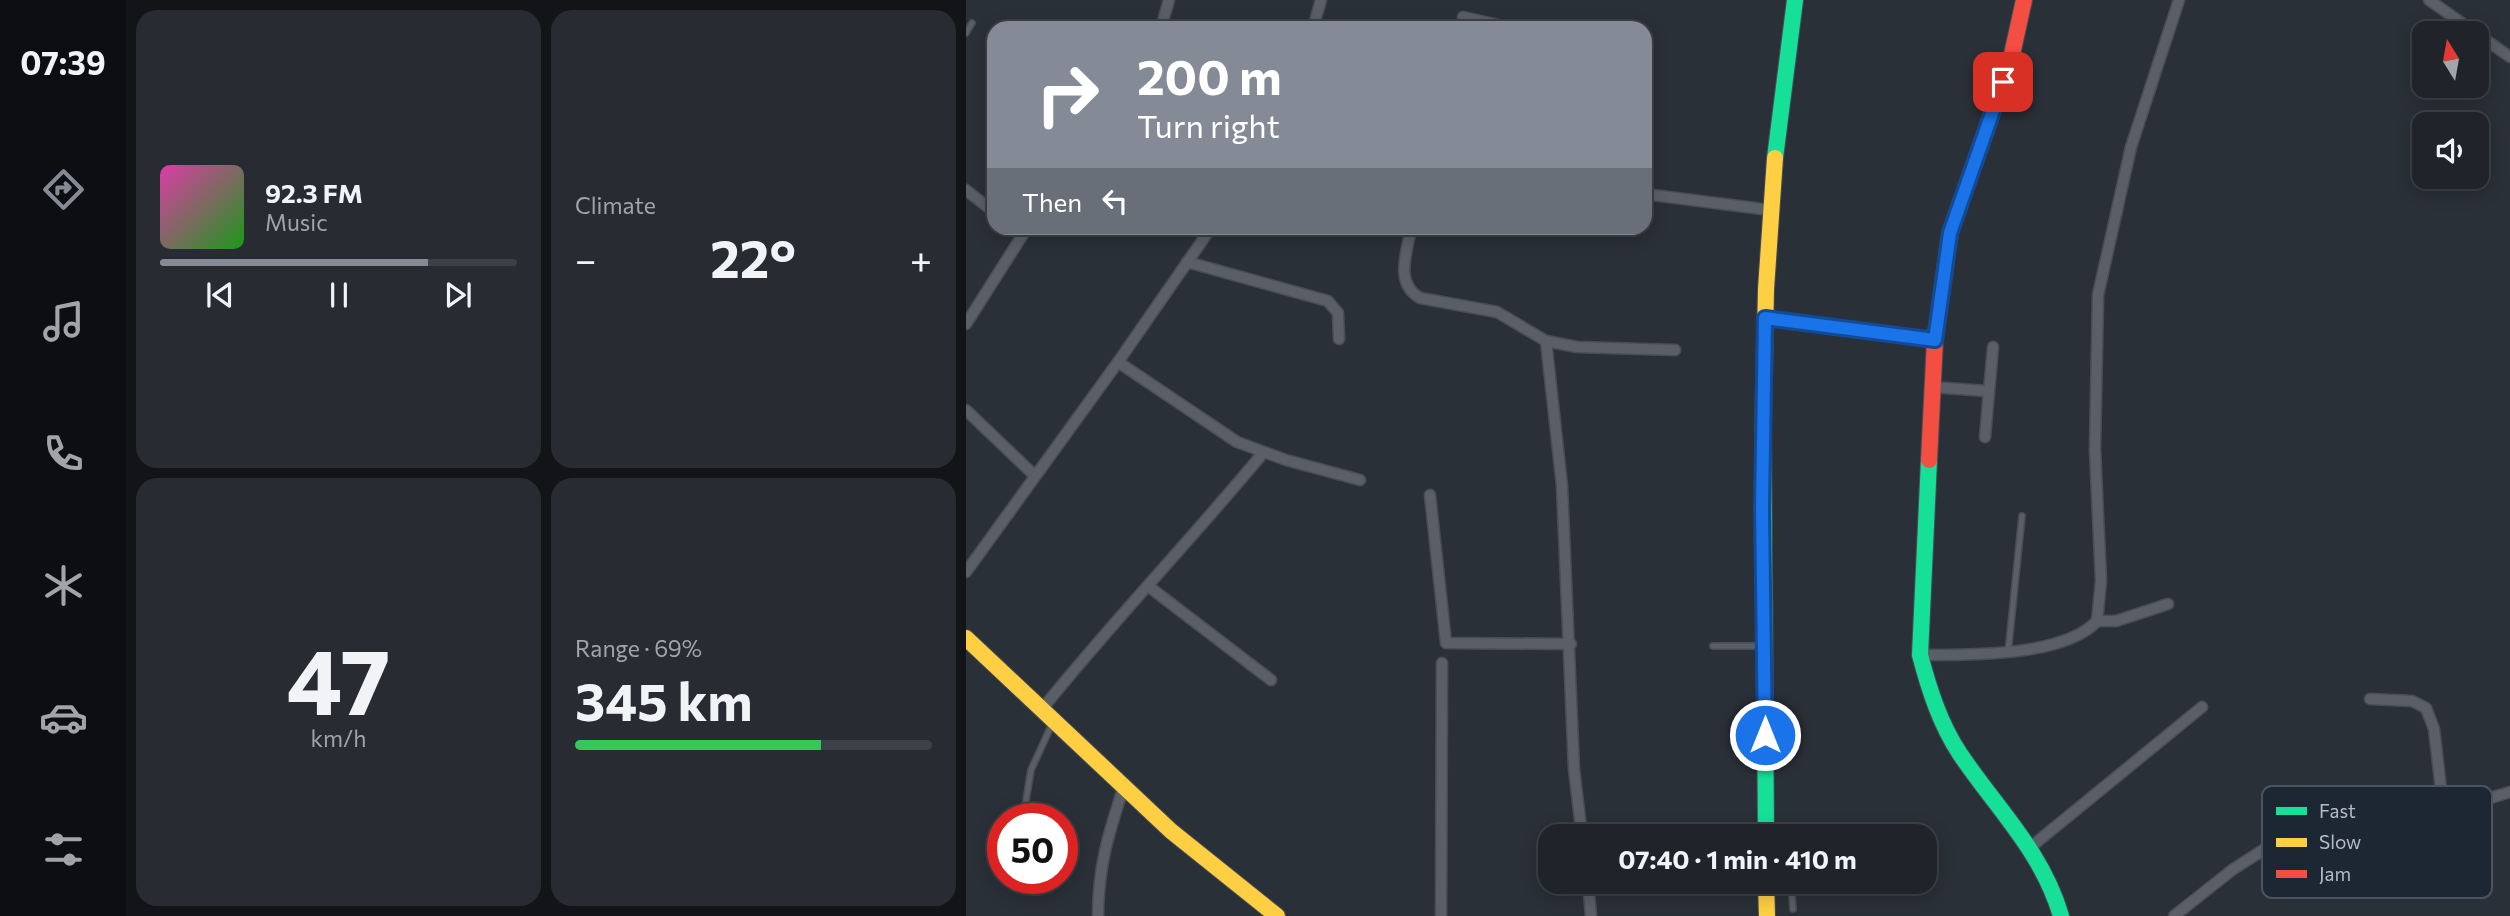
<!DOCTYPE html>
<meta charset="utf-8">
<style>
body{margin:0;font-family:Commissioner,sans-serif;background:#282c32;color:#f1f3f6;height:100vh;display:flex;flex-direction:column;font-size:26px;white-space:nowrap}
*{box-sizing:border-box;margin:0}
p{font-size:23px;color:#a2a4a8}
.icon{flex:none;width:38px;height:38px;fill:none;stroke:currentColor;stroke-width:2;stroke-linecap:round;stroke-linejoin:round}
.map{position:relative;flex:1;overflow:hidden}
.side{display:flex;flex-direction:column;gap:10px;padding:10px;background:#121417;width:840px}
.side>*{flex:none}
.hud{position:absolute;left:21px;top:21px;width:665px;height:214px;border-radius:21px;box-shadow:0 4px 18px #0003,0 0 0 2px #3d4147;background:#848b96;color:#fff;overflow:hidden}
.needle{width:46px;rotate:349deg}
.buttons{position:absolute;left:1446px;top:21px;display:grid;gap:14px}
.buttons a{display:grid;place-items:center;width:77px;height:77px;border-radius:14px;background:#20242a;box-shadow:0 4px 18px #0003,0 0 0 2px #3d4147;font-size:35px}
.speed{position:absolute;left:21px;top:803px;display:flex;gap:14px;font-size:35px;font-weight:700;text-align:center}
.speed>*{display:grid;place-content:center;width:91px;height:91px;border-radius:50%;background:#20242a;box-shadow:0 4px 18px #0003,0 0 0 2px #3d4147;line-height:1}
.speed .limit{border:10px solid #d22;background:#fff;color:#111}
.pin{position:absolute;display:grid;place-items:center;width:60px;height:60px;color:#fff;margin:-30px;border-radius:14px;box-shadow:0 4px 10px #0006}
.me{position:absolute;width:77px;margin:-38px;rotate:0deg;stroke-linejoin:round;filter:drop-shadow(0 0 5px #0008)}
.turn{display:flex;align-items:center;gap:24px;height:147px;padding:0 35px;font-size:32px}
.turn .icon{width:91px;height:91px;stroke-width:2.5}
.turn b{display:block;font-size:49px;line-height:60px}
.then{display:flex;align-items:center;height:66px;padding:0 35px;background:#0003;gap:14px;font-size:26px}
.big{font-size:52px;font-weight:700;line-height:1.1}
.side .card{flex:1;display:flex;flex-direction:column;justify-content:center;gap:10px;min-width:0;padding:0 24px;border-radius:21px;background:#282c32}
.side .dial{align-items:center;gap:0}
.dial b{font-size:91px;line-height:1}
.song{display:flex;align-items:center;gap:21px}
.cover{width:84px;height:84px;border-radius:10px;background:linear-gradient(135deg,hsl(320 70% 55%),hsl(120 70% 35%))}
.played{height:7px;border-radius:4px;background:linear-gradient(90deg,#848b96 75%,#3d4147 75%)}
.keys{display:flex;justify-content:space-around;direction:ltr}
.heat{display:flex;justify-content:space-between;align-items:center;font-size:38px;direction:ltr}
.charge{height:10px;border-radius:5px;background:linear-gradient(90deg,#34c759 69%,#3d4147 0)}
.side .tiles{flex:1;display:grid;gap:10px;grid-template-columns:repeat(2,1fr)}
.trip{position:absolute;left:572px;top:824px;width:399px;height:70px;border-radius:21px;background:#20242a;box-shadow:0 4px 18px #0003,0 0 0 2px #3d4147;font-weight:700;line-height:70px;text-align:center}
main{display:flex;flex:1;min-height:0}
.tabs{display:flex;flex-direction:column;width:126px;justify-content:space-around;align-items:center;background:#0d0e11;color:#a2a4a8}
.tabs .icon{width:49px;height:49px}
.tabs .current{color:#848b96}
.tabs b{font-size:32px;color:#f1f3f6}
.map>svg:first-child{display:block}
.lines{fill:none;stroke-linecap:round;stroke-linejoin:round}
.lane-casing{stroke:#484c55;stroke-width:8}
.street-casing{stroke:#484c55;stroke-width:13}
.fast-casing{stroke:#484c55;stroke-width:18}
.slow-casing{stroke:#484c55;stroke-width:18}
.jam-casing{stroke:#484c55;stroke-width:18}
.lane{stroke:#5a5e66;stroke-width:5}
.street{stroke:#5a5e66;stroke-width:10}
.fast{stroke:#16e098;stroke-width:16}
.slow{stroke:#ffcf43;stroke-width:16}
.jam{stroke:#f24e42;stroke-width:16}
.route-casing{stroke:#114b97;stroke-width:18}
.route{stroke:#1a73e8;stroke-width:12}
.key{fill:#1d2633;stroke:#4a5360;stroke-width:2}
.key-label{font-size:19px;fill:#b4bcc9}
</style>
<main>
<nav class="tabs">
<b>07:39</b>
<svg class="icon current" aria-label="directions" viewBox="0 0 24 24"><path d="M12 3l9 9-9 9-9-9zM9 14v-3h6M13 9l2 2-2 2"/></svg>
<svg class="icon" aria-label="music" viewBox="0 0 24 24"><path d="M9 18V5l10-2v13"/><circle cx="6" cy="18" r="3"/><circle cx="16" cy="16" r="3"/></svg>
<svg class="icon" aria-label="phone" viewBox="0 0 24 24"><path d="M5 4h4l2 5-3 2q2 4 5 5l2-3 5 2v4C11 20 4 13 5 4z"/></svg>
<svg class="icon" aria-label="climate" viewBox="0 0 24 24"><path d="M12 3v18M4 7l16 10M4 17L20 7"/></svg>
<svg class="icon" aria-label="car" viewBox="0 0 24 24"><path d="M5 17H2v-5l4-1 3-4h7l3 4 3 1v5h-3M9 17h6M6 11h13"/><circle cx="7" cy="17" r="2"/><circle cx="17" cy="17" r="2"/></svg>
<svg class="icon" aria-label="filters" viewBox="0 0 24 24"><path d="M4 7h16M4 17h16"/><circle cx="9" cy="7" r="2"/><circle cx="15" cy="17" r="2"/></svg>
</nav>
<section class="side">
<div class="tiles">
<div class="card">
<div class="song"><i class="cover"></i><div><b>92.3 FM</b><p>Music</p></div></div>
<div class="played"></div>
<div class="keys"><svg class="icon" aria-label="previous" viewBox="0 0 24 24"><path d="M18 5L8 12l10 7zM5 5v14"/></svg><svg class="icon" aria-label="pause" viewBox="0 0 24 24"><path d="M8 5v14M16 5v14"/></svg><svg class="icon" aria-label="next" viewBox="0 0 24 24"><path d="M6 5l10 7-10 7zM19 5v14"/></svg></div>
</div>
<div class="card"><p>Climate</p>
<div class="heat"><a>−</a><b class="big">22°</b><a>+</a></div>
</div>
<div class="card dial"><b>47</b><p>km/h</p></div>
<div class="card"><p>Range · 69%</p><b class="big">345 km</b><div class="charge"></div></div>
</div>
</section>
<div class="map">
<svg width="1544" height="916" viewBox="0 0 1544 916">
<rect width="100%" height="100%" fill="#2a3038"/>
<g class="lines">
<g class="lane-casing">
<g id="lane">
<polyline points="0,33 6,23"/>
<polyline points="747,646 795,646"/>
<polyline points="1042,653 1056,516"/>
<polyline points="57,819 65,770 87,722"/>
<polyline points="825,882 827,909"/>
</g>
</g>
<g class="street-casing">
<g id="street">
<polyline points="1463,0 1544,57"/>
<polyline points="497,17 546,28"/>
<polyline points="195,28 203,0"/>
<polyline points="347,28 355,0"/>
<polyline points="0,190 28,212"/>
<polyline points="679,194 804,210"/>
<path d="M445,228C441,253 428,283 454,298L531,312L580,341L611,347L709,350"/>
<polyline points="221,262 362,301 372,313 373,339"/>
<polyline points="799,318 969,340"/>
<polyline points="0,324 61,228"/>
<polyline points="580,341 596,486 608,769 616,836"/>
<polyline points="152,362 271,442 320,460 394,480"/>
<polyline points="966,387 1021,391"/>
<polyline points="0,410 68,475"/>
<polyline points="1019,437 1027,347"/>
<polyline points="464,495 480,643 605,644"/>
<polyline points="0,572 152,362 245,228"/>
<polyline points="182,586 305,680"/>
<polyline points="1131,621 1150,621 1202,604"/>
<path d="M954,655C1001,655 1098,657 1131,621L1135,581L1129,449L1132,295L1165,147L1213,0"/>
<polyline points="1404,699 1446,701 1460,708 1468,729 1477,806"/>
<path d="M77,708C147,621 225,540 297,453"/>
<polyline points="1066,846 1236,707"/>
<polyline points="622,882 625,916"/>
<path d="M132,916C132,866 143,832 158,786"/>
<polyline points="475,916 476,663"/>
<polyline points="1208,916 1266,870 1339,823 1375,811 1511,802 1544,792"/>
</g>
</g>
<g class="fast-casing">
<g id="fast">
<polyline points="809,158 829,0"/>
<polyline points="797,427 800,836"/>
<path d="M963,460L954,655C963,689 974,724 994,754C1031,809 1076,851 1095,916"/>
</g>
</g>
<g class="slow-casing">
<g id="slow">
<polyline points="797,427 800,289 809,158"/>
<polyline points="0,638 205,831 311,916"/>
<polyline points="800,882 801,916"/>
</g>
</g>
<g class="jam-casing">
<polyline id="jam" points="963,460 969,340 984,233 1045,59 1058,0"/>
</g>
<use href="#lane" class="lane"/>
<use href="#street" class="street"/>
<use href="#fast" class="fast"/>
<use href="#slow" class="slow"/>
<use href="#jam" class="jam"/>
</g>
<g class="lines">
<g class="route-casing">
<polyline id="route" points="799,735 796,508 799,318 969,340 984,233 1037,82"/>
</g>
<use href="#route" class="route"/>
</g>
<rect x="1296" y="786" width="230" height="112" rx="10" class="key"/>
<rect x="1310" y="807" width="31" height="8" fill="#16e098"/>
<rect x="1310" y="838" width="31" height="9" fill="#ffcf43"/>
<rect x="1310" y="870" width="31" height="8" fill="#f24e42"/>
<g class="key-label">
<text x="1353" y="818">Fast</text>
<text x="1353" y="849">Slow</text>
<text x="1353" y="881">Jam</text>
</g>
</svg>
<div class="buttons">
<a><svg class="needle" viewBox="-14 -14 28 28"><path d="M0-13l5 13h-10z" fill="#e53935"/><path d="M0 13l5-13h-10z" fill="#a2a4a8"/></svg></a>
<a><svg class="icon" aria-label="sound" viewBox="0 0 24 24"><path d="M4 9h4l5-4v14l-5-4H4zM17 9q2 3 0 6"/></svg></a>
</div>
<div class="speed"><div class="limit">50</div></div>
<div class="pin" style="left:1037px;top:82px;background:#d93025"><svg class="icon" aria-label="arrive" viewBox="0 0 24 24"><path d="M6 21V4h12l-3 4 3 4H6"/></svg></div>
<svg class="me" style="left:799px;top:735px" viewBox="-20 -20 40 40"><circle r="17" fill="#1a73e8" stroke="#fff" stroke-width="3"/><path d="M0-11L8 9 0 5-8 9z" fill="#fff"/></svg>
<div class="trip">07:40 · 1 min · 410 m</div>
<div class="hud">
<div class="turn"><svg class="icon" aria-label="right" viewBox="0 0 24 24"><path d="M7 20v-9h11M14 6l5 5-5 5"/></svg><div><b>200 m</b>Turn right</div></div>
<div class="then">Then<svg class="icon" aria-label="left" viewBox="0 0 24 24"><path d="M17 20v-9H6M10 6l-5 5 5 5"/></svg></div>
</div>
</div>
</main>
